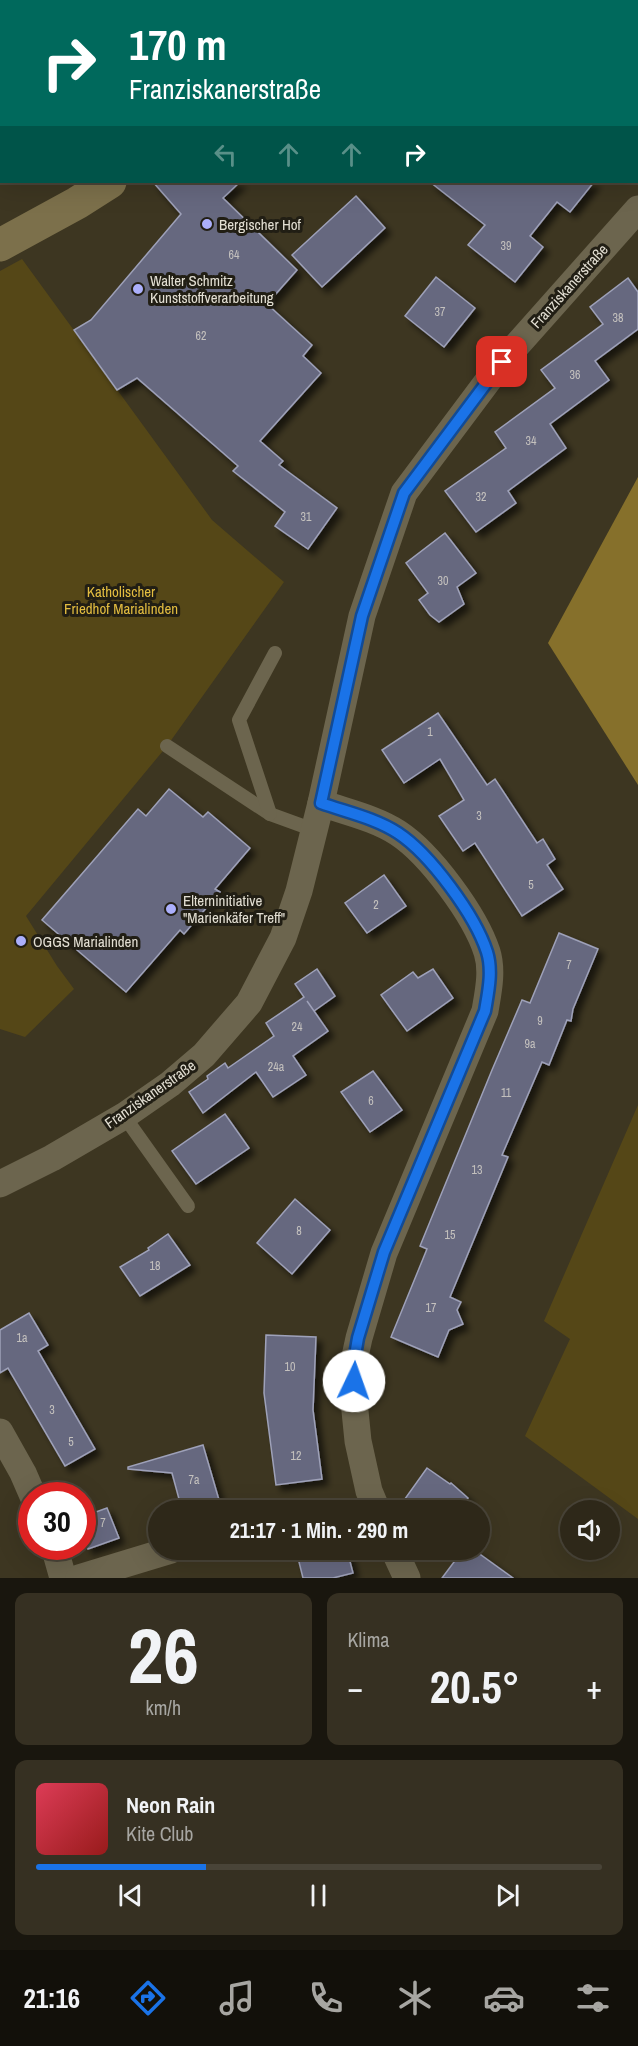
<!DOCTYPE html>
<html lang="de">
<meta charset="utf-8">
<style>
body{margin:0;font-family:"Archivo Narrow",sans-serif;background:#363022;color:#f1f3f6;height:100vh;display:flex;flex-direction:column;font-size:22px;white-space:nowrap}
*{box-sizing:border-box;margin:0}
p{font-size:20px;color:#a7a6a2}
.icon{flex:none;width:33px;height:33px;fill:none;stroke:currentColor;stroke-width:2;stroke-linecap:round;stroke-linejoin:round}
.map{position:relative;height:1578px;overflow:hidden}
.sheet{display:flex;flex-direction:column;gap:15px;padding:15px;background:#19160e;flex:1}
.sheet>*{flex:none}
.banner{position:absolute;left:0px;top:0px;width:639px;height:183px;box-shadow:0 6px 24px #0002,0 0 0 2px #494438;background:#00695c;color:#fff;overflow:hidden}
.fabs{position:absolute;left:560px;top:1500px;display:grid;gap:12px}
.fabs a{display:grid;place-items:center;width:60px;height:60px;border-radius:50%;background:#2e2819;box-shadow:0 6px 24px #0002,0 0 0 2px #494438;font-size:30px}
.speed{position:absolute;left:18px;top:1482px;display:flex;gap:12px;font-size:30px;font-weight:700;text-align:center}
.speed>*{display:grid;place-content:center;width:78px;height:78px;border-radius:50%;background:#2e2819;box-shadow:0 6px 24px #0002,0 0 0 2px #494438;line-height:1}
.speed .limit{border:9px solid #d22;background:#fff;color:#111}
.pin{position:absolute;display:grid;place-items:center;width:51px;height:51px;color:#fff;margin:-26px;border-radius:12px;box-shadow:0 3px 9px #0006}
.me{position:absolute;width:66px;margin:-33px;rotate:3deg;stroke-linejoin:round;filter:drop-shadow(0 0 4px #0008)}
.turn{display:flex;align-items:center;gap:21px;height:126px;padding:0 30px;font-size:27px}
.turn .icon{width:78px;height:78px;stroke-width:2.5}
.turn b{display:block;font-size:42px;line-height:51px}
.lanes{display:flex;align-items:center;height:57px;padding:0 30px;background:#0003;justify-content:center;gap:30px;direction:ltr}
.lanes .off{opacity:.35}
.big{font-size:45px;font-weight:800;line-height:1.1}
.sheet .card{flex:1;display:flex;flex-direction:column;justify-content:center;gap:9px;min-width:0;padding:0 21px;border-radius:12px;background:#363022}
.sheet .dial{align-items:center;gap:0}
.dial b{font-size:78px;line-height:1}
.song{display:flex;align-items:center;gap:18px}
.cover{width:72px;height:72px;border-radius:9px;background:linear-gradient(135deg,hsl(350 70% 55%),hsl(0 70% 35%))}
.played{height:6px;border-radius:3px;background:linear-gradient(90deg,#1a73e8 30%,#494438 30%)}
.keys{display:flex;justify-content:space-around;direction:ltr}
.heat{display:flex;justify-content:space-between;align-items:center;font-size:33px;direction:ltr}
.sheet .tiles{flex:1;display:grid;gap:15px;grid-template-columns:1fr 1fr}
.card:last-child{grid-column:span 2}
.trip{position:absolute;left:148px;top:1500px;width:342px;height:60px;border-radius:30px;background:#2e2819;box-shadow:0 6px 24px #0002,0 0 0 2px #494438;font-weight:800;line-height:60px;text-align:center}
.tabs{display:flex;height:96px;justify-content:space-around;align-items:center;background:#12100a;color:#a7a6a2}
.tabs .icon{width:42px;height:42px}
.tabs .active{color:#1a73e8}
.tabs b{font-size:27px;color:#f1f3f6}
.map>svg:first-child{display:block}
.green{fill:#554717}
.forest{fill:#86702b}
.building{fill:#66687f;stroke:#9ea1b9;stroke-width:1.5;filter:url(#shadow)}
.lines{fill:none;stroke-linecap:round;stroke-linejoin:round}
.lane{stroke:#6c654e;stroke-width:14}
.street{stroke:#6c654e;stroke-width:27}
.secondary{stroke:#7c704b;stroke-width:33}
.route-casing{stroke:#114b97;stroke-width:15}
.route{stroke:#1a73e8;stroke-width:10}
.poi-dot{fill:#abaffb;stroke:#211e14;stroke-width:2}
.labels{text-anchor:middle;dominant-baseline:central;stroke-width:6;stroke-linejoin:round;paint-order:stroke}
.number-label{font-size:12px;fill:#c4c1be}
.poi-label{font-size:15px;fill:#e3dfd3;stroke:#211e14;text-anchor:start}
.street-label{font-size:15px;fill:#e3dfd3;stroke:#211e14}
.park-label{font-size:15px;fill:#e3bd40;stroke:#211e14}
</style>
<div class="map">
<svg width="638" height="1578" viewBox="0 0 638 1578">
<defs>
<filter id="shadow"><feDropShadow dx="5.5" dy="5.5" stdDeviation="3" flood-color="#0009"/></filter>
</defs>
<rect width="100%" height="100%" fill="#3d3621"/>
<g class="green">
<polygon points="22,259 212,520 284,582 167,746 26,916 57,966 74,989 25,1037 0,1029 0,271"/>
<polygon points="638,1105 638,1519 525,1436 570,1339 544,1321"/>
</g>
<polygon class="forest" points="638,477 638,785 548,643"/>
<g class="building">
<polygon points="153,182 240,182 223,198 297,270 267,304 312,345 303,356 321,373 260,441 283,461 279,465 337,508 308,549 275,526 285,512 233,471 238,466 137,378 117,390 74,330 91,320 181,214"/>
<polygon points="430,182 594,182 570,212 557,202 530,236 543,247 515,282 468,245 485,225"/>
<polygon points="356,196 385,228 322,287 292,255"/>
<polygon points="436,277 475,308 444,347 405,316"/>
<polygon points="628,278 638,292 638,329 595,361 609,380 550,424 566,448 508,491 516,503 476,532 445,491 506,448 495,432 555,388 541,370 603,324 590,307"/>
<polygon points="445,533 476,573 457,587 464,604 439,622 430,615 419,600 428,593 406,563"/>
<polygon points="438,713 487,785 495,779 537,843 543,839 555,859 547,865 563,889 522,916 475,843 463,851 439,816 464,800 440,759 404,783 382,750"/>
<polygon points="169,789 203,817 208,812 250,848 215,889 220,892 184,934 180,930 126,992 42,920 138,809 146,816"/>
<polygon points="384,875 406,906 367,933 345,903"/>
<polygon points="559,933 598,949 573,1009 571,1021 567,1020 549,1065 542,1062 502,1155 508,1157 450,1297 461,1302 457,1310 463,1324 449,1330 438,1357 391,1337 427,1249 420,1246 492,1070 522,1000 530,1003"/>
<polygon points="317,969 335,996 314,1011 307,1001 328,1031 293,1056 306,1075 273,1097 256,1072 203,1113 189,1092 208,1079 207,1076 225,1063 228,1068 274,1036 266,1023 304,997 295,984"/>
<polygon points="433,969 453,998 407,1031 381,995 413,972 418,978"/>
<polygon points="373,1071 402,1110 370,1132 341,1092"/>
<polygon points="225,1114 249,1148 196,1184 172,1151"/>
<polygon points="295,1199 330,1230 292,1274 257,1243"/>
<polygon points="168,1234 190,1265 140,1296 120,1267 149,1250 148,1248"/>
<polygon points="29,1313 48,1345 38,1351 95,1449 65,1466 8,1368 0,1373 0,1330"/>
<polygon points="266,1335 316,1337 313,1410 322,1479 276,1485 264,1393"/>
<polygon points="203,1445 219,1500 182,1510 172,1473 128,1469 128,1467"/>
<polygon points="427,1468 450,1484 451,1483 468,1498 458,1510 397,1510"/>
<polygon points="107,1508 119,1538 88,1549 82,1533 82,1517"/>
<polygon points="296,1550 347,1550 353,1573 333,1578 303,1578"/>
<polygon points="463,1550 474,1550 513,1578 442,1578"/>
</g>
<g class="lines">
<g class="lane">
<polyline points="167,746 270,814 314,830"/>
<polyline points="270,814 239,720 275,653"/>
<polyline points="124,1116 188,1206"/>
</g>
<g class="street">
<path d="M321,803C346,812 375,818 398,833C430,854 475,915 487,952C493,971 488,993 485,1011L384,1253L359,1338L354,1361V1401L358,1441L369,1491L377,1510"/>
<polyline points="0,1184 52,1158 124,1116 170,1084 204,1055 249,1003 283,938 299,891 321,803 362,616 404,493 502,362 638,209"/>
<polyline points="0,1432 23,1473 33,1496"/>
<polyline points="54,1546 63,1578"/>
<polyline points="394,1550 407,1578"/>
<polyline points="79,1578 171,1550"/>
</g>
<g class="secondary">
<polyline points="318,2 320,0"/>
<polyline points="0,245 77,203 110,182"/>
</g>
</g>
<g class="lines">
<g class="route-casing">
<path id="route" d="M354,1381V1361L358,1338L384,1252L485,1011C488,993 493,971 487,952C475,915 430,854 398,833C375,818 346,812 321,803L362,616L404,493L502,362"/>
</g>
<use href="#route" class="route"/>
</g>
<g class="poi-dot">
<circle cx="207" cy="224" r="6"/>
<circle cx="138" cy="289" r="6"/>
<circle cx="171" cy="909" r="6"/>
<circle cx="21" cy="941" r="6"/>
</g>
<g class="labels">
<g class="number-label">
<text x="506" y="246">39</text>
<text x="234" y="255">64</text>
<text x="440" y="312">37</text>
<text x="618" y="318">38</text>
<text x="201" y="336">62</text>
<text x="575" y="375">36</text>
<text x="531" y="441">34</text>
<text x="481" y="497">32</text>
<text x="306" y="517">31</text>
<text x="443" y="581">30</text>
<text x="430" y="732">1</text>
<text x="479" y="816">3</text>
<text x="531" y="885">5</text>
<text x="376" y="905">2</text>
<text x="569" y="965">7</text>
<text x="540" y="1021">9</text>
<text x="297" y="1027">24</text>
<text x="530" y="1044">9a</text>
<text x="276" y="1067">24a</text>
<text x="506" y="1093">11</text>
<text x="371" y="1101">6</text>
<text x="477" y="1170">13</text>
<text x="299" y="1231">8</text>
<text x="450" y="1235">15</text>
<text x="155" y="1266">18</text>
<text x="431" y="1308">17</text>
<text x="22" y="1338">1a</text>
<text x="290" y="1367">10</text>
<text x="52" y="1410">3</text>
<text x="71" y="1442">5</text>
<text x="296" y="1456">12</text>
<text x="194" y="1480">7a</text>
<text x="103" y="1523">7</text>
</g>
<g class="poi-label">
<text x="219" y="224">Bergischer Hof</text>
<text x="150" y="280">Walter Schmitz<tspan x="150" dy="17">Kunststoffverarbeitung</tspan></text>
<text x="183" y="900">Elterninitiative<tspan x="183" dy="17">"Marienkäfer Treff"</tspan></text>
<text x="33" y="941">OGGS Marialinden</text>
</g>
<g class="street-label">
<text transform="translate(569 286) rotate(-48)">Franziskanerstraße</text>
<text transform="translate(150 1094) rotate(-35)">Franziskanerstraße</text>
</g>
<g class="park-label">
<text x="121" y="591">Katholischer<tspan x="121" dy="17">Friedhof Marialinden</tspan></text>
</g>
</g>
</svg>
<div class="fabs">
<a><svg class="icon" aria-label="sound" viewBox="0 0 24 24"><path d="M4 9h4l5-4v14l-5-4H4zM17 9q2 3 0 6"/></svg></a>
</div>
<div class="speed"><div class="limit">30</div></div>
<div class="pin" style="left:502px;top:362px;background:#d93025"><svg class="icon" aria-label="arrive" viewBox="0 0 24 24"><path d="M6 21V4h12l-3 4 3 4H6"/></svg></div>
<svg class="me" style="left:354px;top:1381px" viewBox="-20 -20 40 40"><circle r="19" fill="#fff"/><path d="M0-13L10 11 0 6-10 11z" fill="#1a73e8"/></svg>
<div class="trip">21:17 · 1 Min. · 290 m</div>
<div class="banner">
<div class="turn"><svg class="icon" aria-label="right" viewBox="0 0 24 24"><path d="M7 20v-9h11M14 6l5 5-5 5"/></svg><div><b>170 m</b>Franziskanerstraße</div></div>
<div class="lanes"><svg class="icon off" aria-label="left" viewBox="0 0 24 24"><path d="M17 20v-9H6M10 6l-5 5 5 5"/></svg><svg class="icon off" aria-label="ahead" viewBox="0 0 24 24"><path d="M12 20V5M6 11l6-6 6 6"/></svg><svg class="icon off" aria-label="ahead" viewBox="0 0 24 24"><path d="M12 20V5M6 11l6-6 6 6"/></svg><svg class="icon" aria-label="right" viewBox="0 0 24 24"><path d="M7 20v-9h11M14 6l5 5-5 5"/></svg></div>
</div>
</div>
<section class="sheet">
<div class="tiles">
<div class="card dial"><b>26</b><p>km/h</p></div>
<div class="card"><p>Klima</p>
<div class="heat"><a>−</a><b class="big">20.5°</b><a>+</a></div>
</div>
<div class="card">
<div class="song"><i class="cover"></i><div><b>Neon Rain</b><p>Kite Club</p></div></div>
<div class="played"></div>
<div class="keys"><svg class="icon" aria-label="previous" viewBox="0 0 24 24"><path d="M18 5L8 12l10 7zM5 5v14"/></svg><svg class="icon" aria-label="pause" viewBox="0 0 24 24"><path d="M8 5v14M16 5v14"/></svg><svg class="icon" aria-label="next" viewBox="0 0 24 24"><path d="M6 5l10 7-10 7zM19 5v14"/></svg></div>
</div>
</div>
</section>
<nav class="tabs">
<b>21:16</b>
<svg class="icon active" aria-label="directions" viewBox="0 0 24 24"><path d="M12 3l9 9-9 9-9-9zM9 14v-3h6M13 9l2 2-2 2"/></svg>
<svg class="icon" aria-label="music" viewBox="0 0 24 24"><path d="M9 18V5l10-2v13"/><circle cx="6" cy="18" r="3"/><circle cx="16" cy="16" r="3"/></svg>
<svg class="icon" aria-label="phone" viewBox="0 0 24 24"><path d="M5 4h4l2 5-3 2q2 4 5 5l2-3 5 2v4C11 20 4 13 5 4z"/></svg>
<svg class="icon" aria-label="climate" viewBox="0 0 24 24"><path d="M12 3v18M4 7l16 10M4 17L20 7"/></svg>
<svg class="icon" aria-label="car" viewBox="0 0 24 24"><path d="M5 17H2v-5l4-1 3-4h7l3 4 3 1v5h-3M9 17h6M6 11h13"/><circle cx="7" cy="17" r="2"/><circle cx="17" cy="17" r="2"/></svg>
<svg class="icon" aria-label="filters" viewBox="0 0 24 24"><path d="M4 7h16M4 17h16"/><circle cx="9" cy="7" r="2"/><circle cx="15" cy="17" r="2"/></svg>
</nav>
